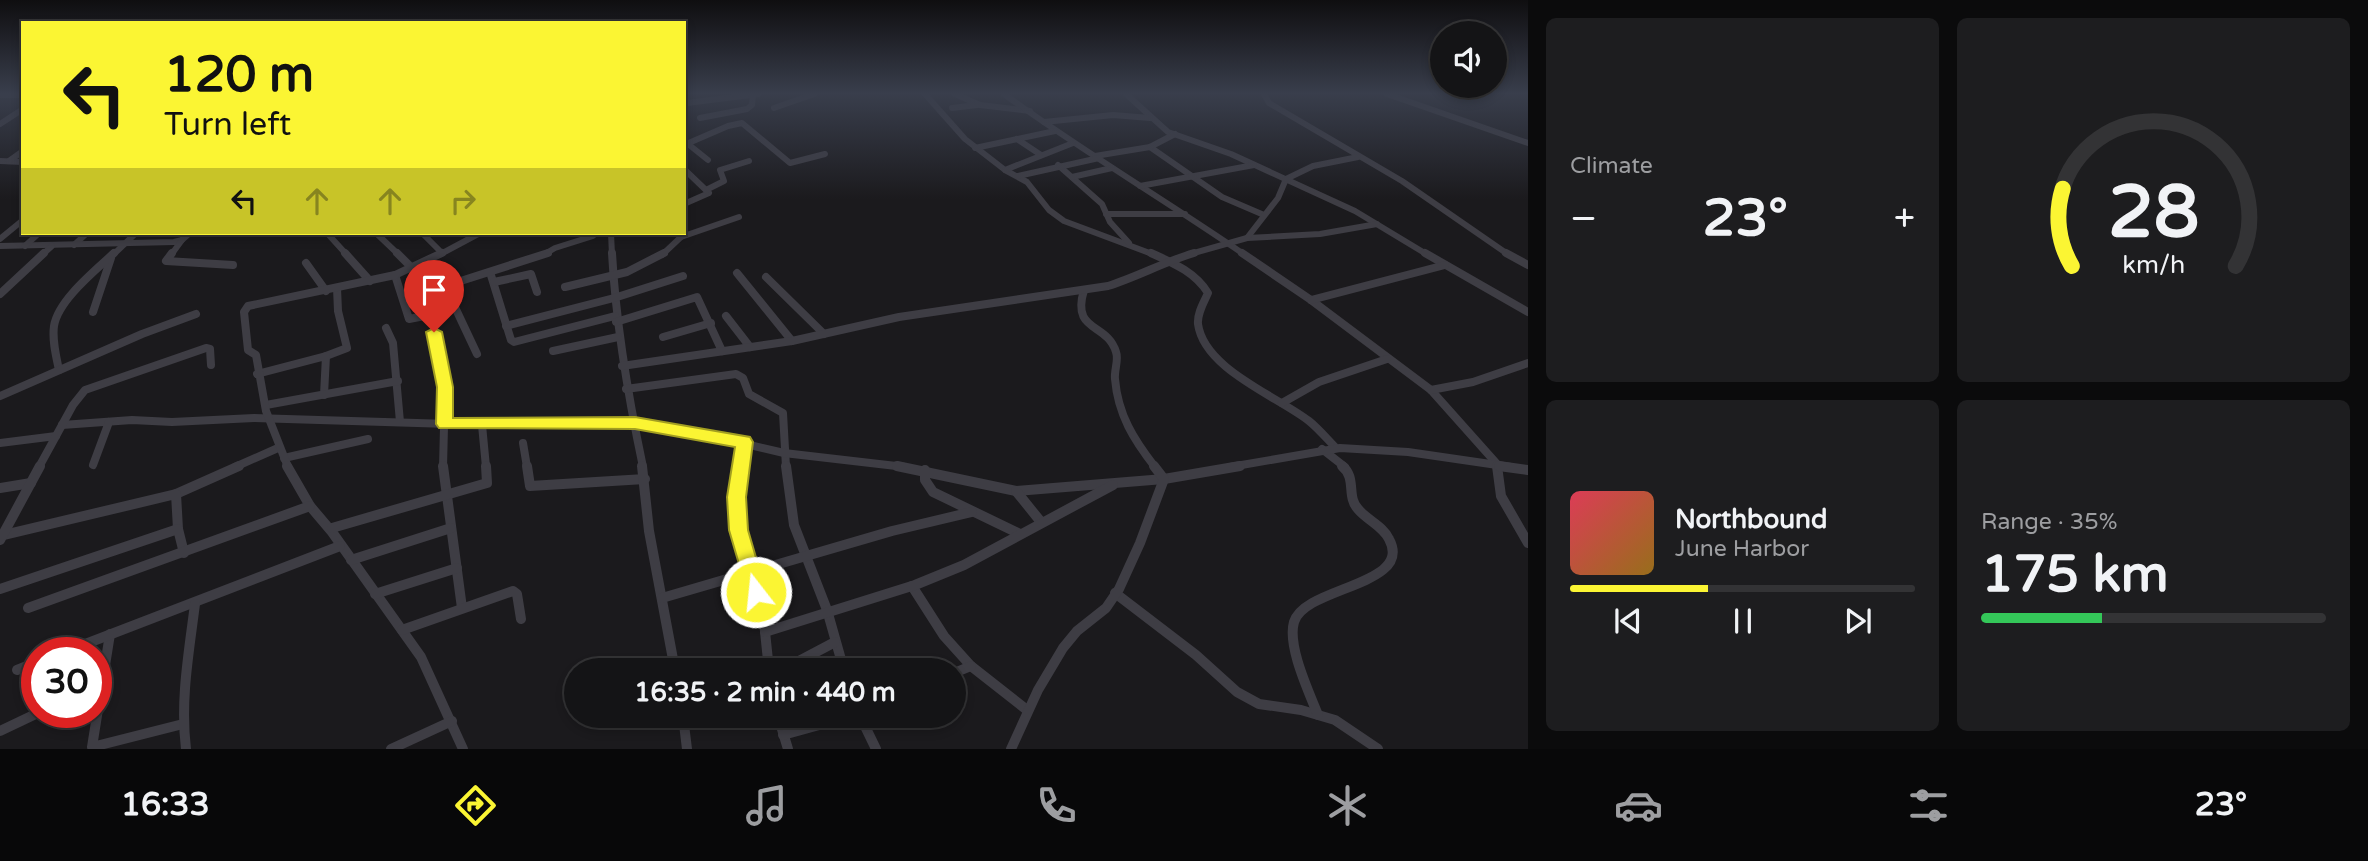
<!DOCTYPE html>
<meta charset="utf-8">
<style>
body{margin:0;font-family:"Varela Round",sans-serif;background:#1d1d1f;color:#f1f3f6;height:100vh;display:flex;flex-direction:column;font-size:26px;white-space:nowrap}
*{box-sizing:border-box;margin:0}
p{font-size:23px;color:#9d9ea1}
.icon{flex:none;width:38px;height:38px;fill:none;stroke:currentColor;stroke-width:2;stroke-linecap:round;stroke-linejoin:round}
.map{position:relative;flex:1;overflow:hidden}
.sheet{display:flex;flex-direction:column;gap:18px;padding:18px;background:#0b0b0c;width:840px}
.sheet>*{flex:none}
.guide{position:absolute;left:21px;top:21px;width:665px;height:214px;border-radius:0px;box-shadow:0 4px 10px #0003,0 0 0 2px #333335;background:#fbf533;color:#111;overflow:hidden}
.buttons{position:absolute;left:1430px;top:21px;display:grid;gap:14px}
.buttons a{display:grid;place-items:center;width:77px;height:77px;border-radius:50%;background:#141416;box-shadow:0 4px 10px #0003,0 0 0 2px #333335;font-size:35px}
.speed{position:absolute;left:21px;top:637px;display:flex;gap:14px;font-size:35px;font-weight:700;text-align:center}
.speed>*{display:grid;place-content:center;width:91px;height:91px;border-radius:50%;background:#141416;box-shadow:0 4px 10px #0003,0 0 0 2px #333335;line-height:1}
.speed .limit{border:10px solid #d22;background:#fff;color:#111}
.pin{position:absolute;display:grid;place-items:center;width:60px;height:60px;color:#fff;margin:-72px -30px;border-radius:50% 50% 50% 0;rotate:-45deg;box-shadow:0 0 7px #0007}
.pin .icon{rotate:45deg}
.me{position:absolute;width:77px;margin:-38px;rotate:344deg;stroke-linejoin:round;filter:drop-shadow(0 0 5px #0008)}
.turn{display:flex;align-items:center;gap:24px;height:147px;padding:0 28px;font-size:32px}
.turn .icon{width:91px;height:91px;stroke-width:2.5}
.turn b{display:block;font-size:49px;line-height:60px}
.lanes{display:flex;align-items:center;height:66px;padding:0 28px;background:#0003;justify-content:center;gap:35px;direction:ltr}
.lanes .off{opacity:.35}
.big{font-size:52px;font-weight:800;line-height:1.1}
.sheet .tile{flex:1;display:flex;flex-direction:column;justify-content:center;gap:10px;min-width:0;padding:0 24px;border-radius:10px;background:#1d1d1f}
.sheet .dial{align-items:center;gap:0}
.dial svg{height:182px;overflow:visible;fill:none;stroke:#333335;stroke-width:7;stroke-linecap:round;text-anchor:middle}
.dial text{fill:#f1f3f6;stroke:none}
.song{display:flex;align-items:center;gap:21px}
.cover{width:84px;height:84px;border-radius:10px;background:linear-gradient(135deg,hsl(350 70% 55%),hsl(40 70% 35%))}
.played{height:7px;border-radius:4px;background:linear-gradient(90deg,#fbf533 40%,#333335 40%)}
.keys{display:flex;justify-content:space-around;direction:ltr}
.heat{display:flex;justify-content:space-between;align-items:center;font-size:38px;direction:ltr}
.charge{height:10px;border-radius:5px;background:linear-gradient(90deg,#34c759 35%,#333335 0)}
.sheet .tiles{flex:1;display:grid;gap:18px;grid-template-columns:repeat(2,1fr)}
.trip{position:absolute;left:564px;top:658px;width:402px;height:70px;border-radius:35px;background:#141416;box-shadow:0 4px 10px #0003,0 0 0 2px #333335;font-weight:800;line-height:70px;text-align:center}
.tab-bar{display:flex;height:112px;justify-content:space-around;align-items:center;background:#080809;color:#9d9ea1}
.tab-bar .icon{width:49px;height:49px}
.tab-bar .active{color:#fbf533}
.tab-bar b{font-size:32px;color:#f1f3f6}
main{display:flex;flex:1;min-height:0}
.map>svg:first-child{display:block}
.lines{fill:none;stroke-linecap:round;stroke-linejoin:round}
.street-far2{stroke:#3e3d44;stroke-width:6}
.street-far1{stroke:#3e3d44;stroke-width:8}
.street{stroke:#3e3d44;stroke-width:10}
.route{fill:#fbf533;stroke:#a39f21;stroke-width:2}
</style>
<main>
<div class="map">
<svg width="1528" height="749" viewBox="0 0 1528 749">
<rect width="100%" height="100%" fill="#1b1a1d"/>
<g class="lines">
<g class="street-far2">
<polyline points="925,94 965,139 1005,170 1027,182 1049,210 1064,221 1155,255"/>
<polyline points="955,94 980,105 1030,111"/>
<path d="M1004,94C1082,151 1165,200 1245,255"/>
<polyline points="1126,94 1168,132 1231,154 1355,211 1428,255"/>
<polyline points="1264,94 1269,103 1402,181 1509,255"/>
<polyline points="1387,94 1528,143"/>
<polyline points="0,95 23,95"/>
<polyline points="687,103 758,94"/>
<polyline points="774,108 814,94"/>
<polyline points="952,108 977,105"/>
<polyline points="700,118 747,109 752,105 753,95"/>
<polyline points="1044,122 1113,115 1150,118"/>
<polyline points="0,124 23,109"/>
<polyline points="1017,139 1041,155"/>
<polyline points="688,144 708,160"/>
<polyline points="684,145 728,126 742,123 790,163 825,154"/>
<polyline points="1150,147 1222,197 1264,215"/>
<polyline points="975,148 1055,131"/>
<polyline points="1095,156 1150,147 1175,134"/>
<polyline points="0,161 23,162"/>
<polyline points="9,161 23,151"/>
<polyline points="1058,165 1102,204 1110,222 1129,243"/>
<polyline points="684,169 709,193 684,204"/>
<polyline points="1005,170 1073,143"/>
<polyline points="1018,176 1099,158"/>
<polyline points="1072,177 1112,168"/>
<polyline points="1140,186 1254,165"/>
<polyline points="706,190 724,181 720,170 749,161"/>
<polyline points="1106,214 1185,214"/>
<polyline points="327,233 347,255"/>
<polyline points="376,233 399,255"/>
<polyline points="422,233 442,253"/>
<polyline points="611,233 612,255"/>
<polyline points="681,237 739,217"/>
<polyline points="1247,238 1320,234 1377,224"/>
<polyline points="0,239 23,220"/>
<polyline points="74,245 87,233"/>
<polyline points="0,246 174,242 182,240 190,233"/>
<polyline points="25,246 39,233"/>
<polyline points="42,255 52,246"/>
<polyline points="113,255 136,233"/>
<polyline points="171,255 182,240"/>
<polyline points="439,255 480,233"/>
<polyline points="543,255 555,248 593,236"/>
<polyline points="662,255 681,237 681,233"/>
<polyline points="1187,255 1247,238 1278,198 1286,179 1313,166 1358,157"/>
</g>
<g class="street-far1">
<polyline points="172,253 166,261 233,265"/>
<polyline points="345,253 370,281"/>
<polyline points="397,253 411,267"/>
<path d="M612,253C616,326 628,396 643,467"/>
<path d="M1151,253C1173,263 1195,272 1208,293C1204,302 1197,313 1198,324C1204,369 1277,396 1309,421C1319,429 1327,439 1336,448"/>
<polyline points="1242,253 1311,300 1431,390 1497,464 1497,467"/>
<polyline points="1425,253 1528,312"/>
<polyline points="1506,253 1528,265"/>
<polyline points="428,261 445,286 477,354"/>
<polyline points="306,263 326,291"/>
<polyline points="490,272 511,340 514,342 615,316"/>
<polyline points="737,273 792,341"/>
<polyline points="395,275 409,319 430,315 432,317 445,387 443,467"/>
<polyline points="766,277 824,334"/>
<polyline points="494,282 531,274 537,292"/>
<polyline points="445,286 548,253"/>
<polyline points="565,287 627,272 664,253"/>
<path d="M1084,290C1071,333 1107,322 1116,352C1119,360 1114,370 1115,379C1118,415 1134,440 1155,467"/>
<polyline points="0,294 44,253"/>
<polyline points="1311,300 1445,265"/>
<polyline points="93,312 111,258"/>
<polyline points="726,316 750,347"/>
<polyline points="616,322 697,297 722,351"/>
<polyline points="506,326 614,298 683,276"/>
<polyline points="386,328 393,343 400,422"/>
<polyline points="663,337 711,323"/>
<polyline points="553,351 618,337"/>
<polyline points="326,356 347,348 338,311 337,288"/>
<path d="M622,366L792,341L899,317L1108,286C1137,277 1164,262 1194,253"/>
<path d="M59,370C56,356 52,340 54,326C58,300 96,270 114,253"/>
<polyline points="257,374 326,356 324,395"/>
<polyline points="626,389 736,374 743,378 749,394 783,413 786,467"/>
<polyline points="1431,390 1473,382 1528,363"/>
<polyline points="0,396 142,334 196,314"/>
<polyline points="1282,403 1319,382 1387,359"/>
<polyline points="266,405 398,381"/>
<polyline points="62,425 132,420 172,422 254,418 482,425 541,422 634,423 703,434 784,453 905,467"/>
<polyline points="482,425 486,467"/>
<polyline points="0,443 56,436"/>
<polyline points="523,443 527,467"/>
<polyline points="1322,449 1345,467"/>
<polyline points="284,458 368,439"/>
<polyline points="93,465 109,422"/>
<polyline points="39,467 73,405 85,390 206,348 210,349 211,365"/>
<polyline points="235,467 278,448"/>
<polyline points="288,467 266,411 256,355 248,350 244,312 248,306 395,275 442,253"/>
<polyline points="740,467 744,442"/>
<polyline points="1230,467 1340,448 1408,452 1511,467"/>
</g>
<g class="street">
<polyline points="287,466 310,506 332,532 421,657 463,749"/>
<polyline points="443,466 462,608"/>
<polyline points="527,466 530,486 645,479"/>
<polyline points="642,466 649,531 675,670"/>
<polyline points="741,466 736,497 739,530 764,622 769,670"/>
<polyline points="786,466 794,525 827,610 844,670"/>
<polyline points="897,466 1016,491 1164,479 1240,466"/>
<polyline points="1497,466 1501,496 1528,543"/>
<polyline points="1499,466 1528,470"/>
<polyline points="925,470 925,480 933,492 1020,534"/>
<polyline points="0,488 31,483"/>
<polyline points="1016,491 1041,522"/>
<polyline points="176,494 239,466"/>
<polyline points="332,528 487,483 486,466"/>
<polyline points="0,536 176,494 178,529"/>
<polyline points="0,540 40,466"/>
<polyline points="351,560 451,528"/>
<polyline points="912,586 944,636 971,666 1027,710"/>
<polyline points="0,589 178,529 184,553"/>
<polyline points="1115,593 1196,655 1237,692 1259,704 1301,710 1335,720 1378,749"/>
<polyline points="375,594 457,568"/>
<polyline points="662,598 892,531 972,512"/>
<polyline points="28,608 310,506"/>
<polyline points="402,630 513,591 517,594 521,619"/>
<polyline points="765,632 915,585 964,565 1113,485"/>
<polyline points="110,634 92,747 183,724"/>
<polyline points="62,653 340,546"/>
<polyline points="17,670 37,662"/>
<polyline points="782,670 835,642"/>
<polyline points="954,673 971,666"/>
<path d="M1318,715C1309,692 1287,646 1294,622C1305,586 1414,586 1389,539C1383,526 1367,520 1358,509C1346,496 1357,478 1342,466"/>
<polyline points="683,716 687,749"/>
<polyline points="778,716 788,749"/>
<polyline points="860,716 876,749"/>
<polyline points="0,731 40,712"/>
<polyline points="783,735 852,716"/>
<path d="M186,749C180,700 189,652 195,604"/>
<polyline points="391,749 452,721"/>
<polyline points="1011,749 1038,690 1063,648 1077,631 1106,608 1119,589 1140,543 1164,479 1154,466"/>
</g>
</g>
<linearGradient id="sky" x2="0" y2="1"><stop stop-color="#0f0e10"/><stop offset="0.47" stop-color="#393e4c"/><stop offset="1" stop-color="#393e4c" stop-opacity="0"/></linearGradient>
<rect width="1528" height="199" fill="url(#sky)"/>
<polygon class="route" points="434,328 442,332 453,387 453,418 635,417 750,437 753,442 746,497 748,530 766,592 763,598 756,601 749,598 729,530 727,497 735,447 635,429 439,428 436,424 437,387 426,332"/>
</svg>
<div class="buttons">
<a><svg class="icon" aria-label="sound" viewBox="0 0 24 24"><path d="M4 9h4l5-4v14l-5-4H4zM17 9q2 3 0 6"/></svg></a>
</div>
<div class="speed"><div class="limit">30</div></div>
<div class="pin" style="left:434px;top:332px;background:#d93025"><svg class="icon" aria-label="arrive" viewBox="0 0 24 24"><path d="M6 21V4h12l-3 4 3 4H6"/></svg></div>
<svg class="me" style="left:756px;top:592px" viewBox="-20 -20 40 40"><circle r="17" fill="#fbf533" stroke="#fff" stroke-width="3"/><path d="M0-11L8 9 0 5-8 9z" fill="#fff"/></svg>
<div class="trip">16:35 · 2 min · 440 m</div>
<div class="guide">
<div class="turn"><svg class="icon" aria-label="left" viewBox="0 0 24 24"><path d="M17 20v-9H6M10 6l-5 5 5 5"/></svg><div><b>120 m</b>Turn left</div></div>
<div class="lanes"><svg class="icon" aria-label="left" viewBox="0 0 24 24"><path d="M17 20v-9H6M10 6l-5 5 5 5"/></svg><svg class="icon off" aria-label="ahead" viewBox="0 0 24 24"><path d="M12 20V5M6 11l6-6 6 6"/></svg><svg class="icon off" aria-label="ahead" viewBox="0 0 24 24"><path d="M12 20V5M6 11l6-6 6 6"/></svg><svg class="icon off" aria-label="right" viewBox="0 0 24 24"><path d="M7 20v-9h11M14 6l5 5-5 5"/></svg></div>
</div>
</div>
<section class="sheet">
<div class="tiles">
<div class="tile"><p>Climate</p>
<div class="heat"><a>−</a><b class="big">23°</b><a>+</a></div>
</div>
<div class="tile dial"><svg viewBox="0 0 100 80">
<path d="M14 69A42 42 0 1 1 86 69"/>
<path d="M14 69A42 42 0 0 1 10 35" stroke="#fbf533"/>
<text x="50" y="56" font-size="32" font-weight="700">28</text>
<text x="50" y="72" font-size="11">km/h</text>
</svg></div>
<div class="tile">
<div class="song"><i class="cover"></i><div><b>Northbound</b><p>June Harbor</p></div></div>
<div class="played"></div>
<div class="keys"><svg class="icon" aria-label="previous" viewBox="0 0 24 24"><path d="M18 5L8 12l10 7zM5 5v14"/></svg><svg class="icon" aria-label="pause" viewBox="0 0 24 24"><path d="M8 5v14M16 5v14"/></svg><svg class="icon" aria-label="next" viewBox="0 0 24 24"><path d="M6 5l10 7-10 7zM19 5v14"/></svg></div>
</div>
<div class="tile"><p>Range · 35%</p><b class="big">175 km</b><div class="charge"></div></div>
</div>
</section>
</main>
<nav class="tab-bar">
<b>16:33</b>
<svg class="icon active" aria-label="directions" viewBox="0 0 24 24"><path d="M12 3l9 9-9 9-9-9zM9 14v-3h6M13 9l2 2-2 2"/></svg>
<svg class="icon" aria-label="music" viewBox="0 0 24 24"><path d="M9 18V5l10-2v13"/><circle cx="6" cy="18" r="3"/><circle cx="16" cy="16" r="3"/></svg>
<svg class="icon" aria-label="phone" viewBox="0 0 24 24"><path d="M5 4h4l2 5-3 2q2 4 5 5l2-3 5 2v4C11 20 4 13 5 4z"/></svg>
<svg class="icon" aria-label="climate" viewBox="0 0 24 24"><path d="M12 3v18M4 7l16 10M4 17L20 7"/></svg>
<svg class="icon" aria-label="car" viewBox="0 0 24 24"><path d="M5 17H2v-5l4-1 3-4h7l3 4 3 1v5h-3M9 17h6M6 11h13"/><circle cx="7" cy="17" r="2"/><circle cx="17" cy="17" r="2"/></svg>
<svg class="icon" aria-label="filters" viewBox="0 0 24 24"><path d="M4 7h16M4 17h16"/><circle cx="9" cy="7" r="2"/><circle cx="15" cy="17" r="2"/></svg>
<b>23°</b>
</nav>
